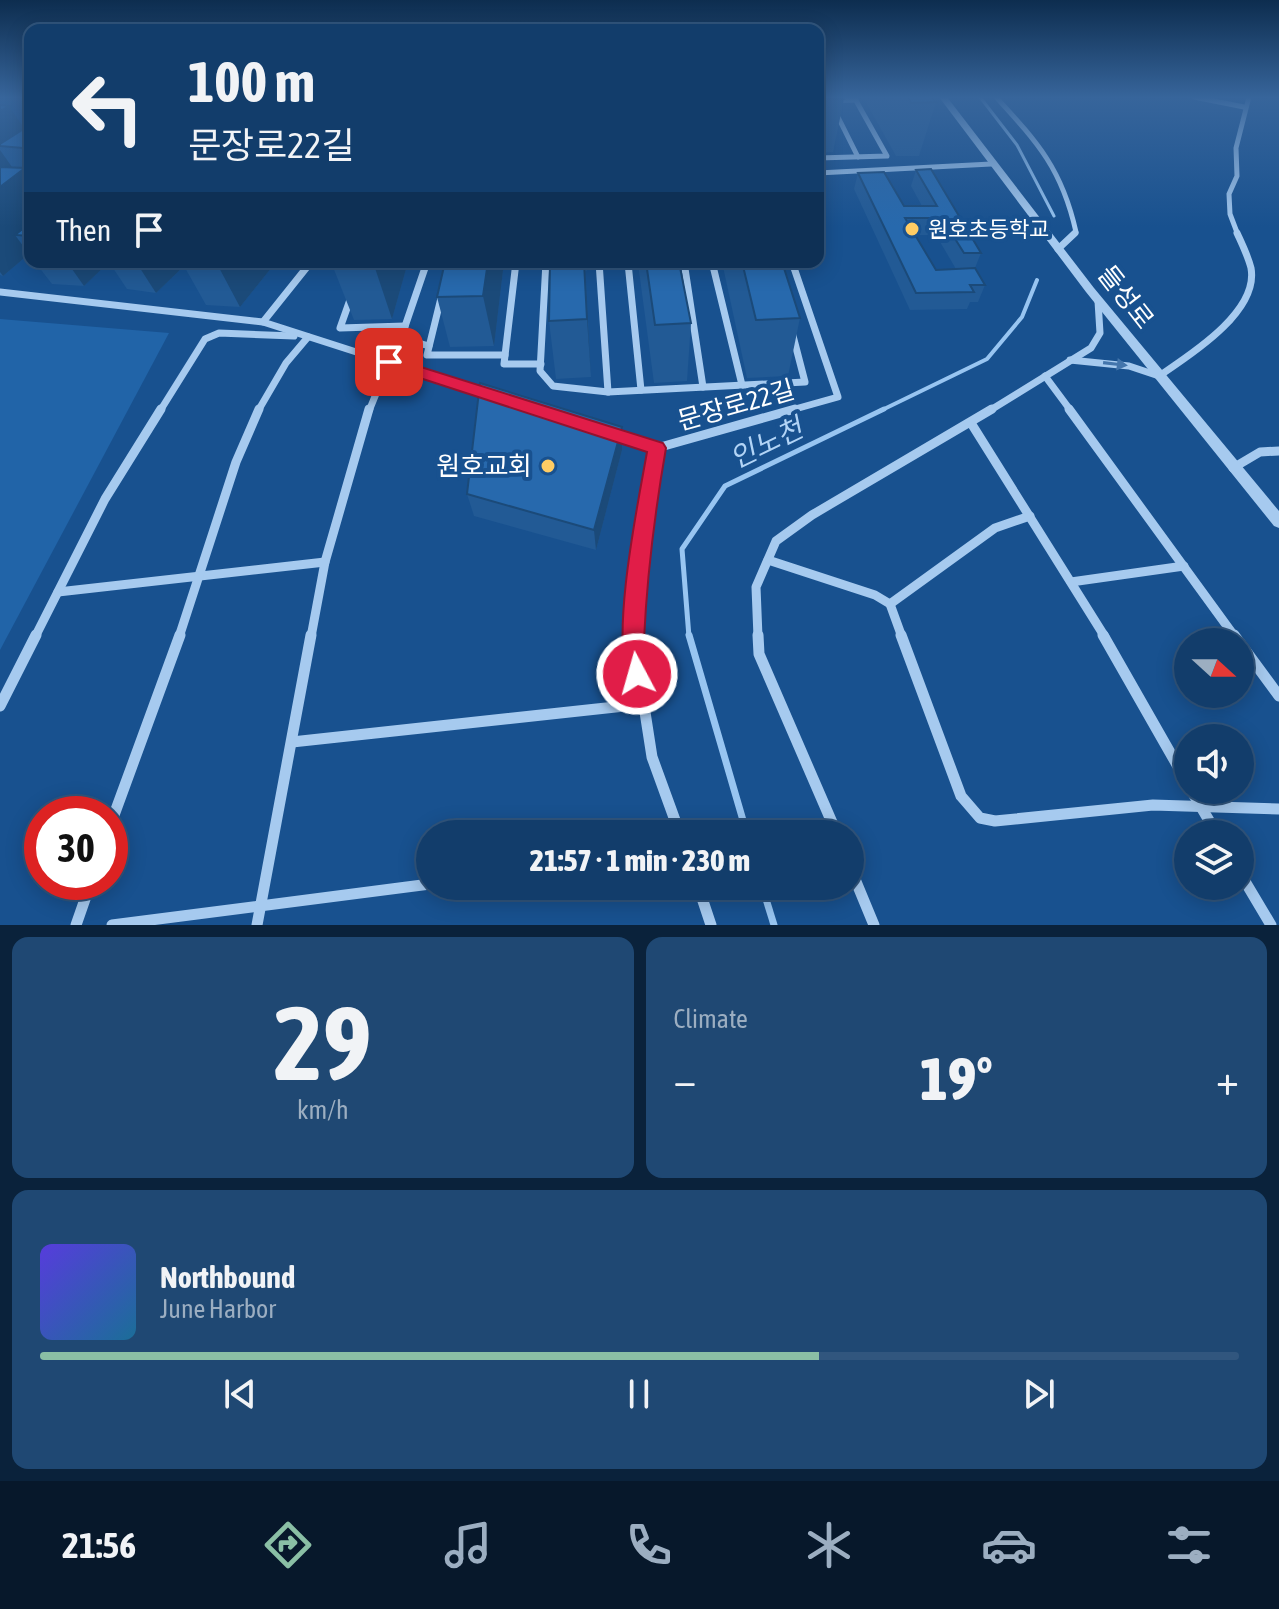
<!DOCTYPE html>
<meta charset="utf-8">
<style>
body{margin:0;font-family:"Asap Condensed","Noto Sans KR",sans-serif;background:#1f4873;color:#f1f3f6;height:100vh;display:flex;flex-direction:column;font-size:30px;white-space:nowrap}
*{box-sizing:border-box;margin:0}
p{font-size:26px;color:#9caec1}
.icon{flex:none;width:44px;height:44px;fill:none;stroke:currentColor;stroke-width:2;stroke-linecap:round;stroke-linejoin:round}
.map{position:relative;height:925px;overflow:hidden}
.side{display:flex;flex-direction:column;gap:12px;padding:12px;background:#0a223b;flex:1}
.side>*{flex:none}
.guide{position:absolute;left:24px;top:24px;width:800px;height:244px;border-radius:16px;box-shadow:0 4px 20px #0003,0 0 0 2px #31567e;background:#123d6b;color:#f1f3f6;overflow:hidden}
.needle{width:52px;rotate:111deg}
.fabs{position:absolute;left:1174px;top:628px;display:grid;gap:16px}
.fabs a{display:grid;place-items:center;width:80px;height:80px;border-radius:50%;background:#123d6b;box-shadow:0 4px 20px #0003,0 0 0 2px #31567e;font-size:40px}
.speed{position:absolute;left:24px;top:796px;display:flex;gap:16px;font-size:40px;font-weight:700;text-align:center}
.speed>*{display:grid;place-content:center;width:104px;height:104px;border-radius:50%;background:#123d6b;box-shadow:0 4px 20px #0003,0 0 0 2px #31567e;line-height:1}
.speed .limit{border:12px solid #d22;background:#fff;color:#111}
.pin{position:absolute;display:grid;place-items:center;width:68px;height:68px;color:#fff;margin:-34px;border-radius:16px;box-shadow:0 4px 12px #0006}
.me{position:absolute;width:88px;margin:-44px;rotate:354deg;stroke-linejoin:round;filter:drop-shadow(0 0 6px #0008)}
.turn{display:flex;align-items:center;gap:28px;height:168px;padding:0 32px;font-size:36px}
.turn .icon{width:104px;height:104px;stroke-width:2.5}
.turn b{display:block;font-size:56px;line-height:68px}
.then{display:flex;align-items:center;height:76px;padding:0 32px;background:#0003;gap:16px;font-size:30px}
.big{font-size:60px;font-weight:800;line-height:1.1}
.side .tile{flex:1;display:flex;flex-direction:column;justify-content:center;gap:12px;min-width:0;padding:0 28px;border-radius:16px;background:#1f4873}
.side .dial{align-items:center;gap:0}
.dial b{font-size:104px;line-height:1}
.song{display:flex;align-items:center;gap:24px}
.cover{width:96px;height:96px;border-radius:12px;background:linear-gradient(135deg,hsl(250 70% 55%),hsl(200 70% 35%))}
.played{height:8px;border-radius:4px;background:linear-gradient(90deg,#8abfa5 65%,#31567e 65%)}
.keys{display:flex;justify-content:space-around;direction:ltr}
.heat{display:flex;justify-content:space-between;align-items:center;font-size:44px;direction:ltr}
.side .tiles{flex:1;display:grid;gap:12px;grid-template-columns:1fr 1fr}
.tile:last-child{grid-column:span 2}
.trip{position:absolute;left:416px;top:820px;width:448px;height:80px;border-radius:40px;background:#123d6b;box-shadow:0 4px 20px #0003,0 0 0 2px #31567e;font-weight:800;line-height:80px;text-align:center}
.tab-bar{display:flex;height:128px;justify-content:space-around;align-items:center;background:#07182b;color:#9caec1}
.tab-bar .icon{width:56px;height:56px}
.tab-bar .current{color:#8abfa5}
.tab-bar b{font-size:36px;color:#f1f3f6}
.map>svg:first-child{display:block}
.green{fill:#2164a8}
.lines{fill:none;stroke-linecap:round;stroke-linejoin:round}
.stream-far3{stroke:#98c5f1;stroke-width:3}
.stream-far2{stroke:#98c5f1;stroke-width:4}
.stream-far1{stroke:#98c5f1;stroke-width:5}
.stream{stroke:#98c5f1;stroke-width:7}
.minor-far3{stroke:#a6caef;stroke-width:5}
.minor-far2{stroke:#a6caef;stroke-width:7}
.minor-far1{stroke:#a6caef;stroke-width:9}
.minor{stroke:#a6caef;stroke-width:11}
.tertiary{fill:#a6caef;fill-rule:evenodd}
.wall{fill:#225a95;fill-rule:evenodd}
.shaded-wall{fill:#1b4a79}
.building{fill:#2769ad;stroke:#1b4a79;stroke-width:2}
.oneway{fill:#4375ac}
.route{fill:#e11d48;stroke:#92132f;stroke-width:2}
.poi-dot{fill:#ffcc64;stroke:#18518f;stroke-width:3}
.labels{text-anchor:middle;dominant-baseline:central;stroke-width:8;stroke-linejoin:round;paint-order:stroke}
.far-poi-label{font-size:22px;fill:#fff;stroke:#18518f;text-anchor:start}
.street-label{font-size:26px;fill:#fff;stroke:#18518f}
.poi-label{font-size:26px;fill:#fff;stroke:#18518f;text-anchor:end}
.water-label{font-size:28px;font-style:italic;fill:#b2d4f6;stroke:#18518f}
</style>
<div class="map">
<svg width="1279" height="925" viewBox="0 0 1279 925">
<rect width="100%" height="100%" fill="#18518f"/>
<polygon class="green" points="0,319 169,333 0,650"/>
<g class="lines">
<polyline class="stream-far3" points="980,97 1017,145 1054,216"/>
<polyline class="stream-far2" points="880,411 987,359 1022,317 1037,280"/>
<polyline class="stream-far1" points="689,637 682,549 725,486 884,409"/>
<g class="stream">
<polyline points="689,635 747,834"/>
<polyline points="762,886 774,925"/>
</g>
<g class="minor-far3">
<polyline points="828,97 858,157"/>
<path d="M996,97C1038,143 1062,169 1076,232L1073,235"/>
<polyline points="1194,97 1244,107"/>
<polyline points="818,101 856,100"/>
<polyline points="818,158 887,156 854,97"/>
<polyline points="818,173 991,164"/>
<polyline points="1238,235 1230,214 1229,194 1237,176 1236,148 1249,97"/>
</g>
<g class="minor-far2">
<polyline points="1058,249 1075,233"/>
<polyline points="311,262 263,322 487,394"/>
<polyline points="427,262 401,338 429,346"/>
<polyline points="516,262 504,364 541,364"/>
<polyline points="546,262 540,371 553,386 608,392 599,262"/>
<polyline points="684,262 703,387"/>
<polyline points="712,262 742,385"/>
<polyline points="628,263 641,390"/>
<polyline points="671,263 699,262"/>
<polyline points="575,267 649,264"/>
<polyline points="0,292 263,322"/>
<polyline points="351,297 340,328 405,326"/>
<polyline points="441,298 427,355 505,355"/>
<path d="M1070,360L1129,366L1159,376C1190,355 1259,312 1251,268C1248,256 1242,244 1237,233"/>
<polyline points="1045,376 1071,411"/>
<polyline points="608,392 805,382 792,332"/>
<polyline points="160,411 205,339 219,333 294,336"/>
<polyline points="258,411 286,363 308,337"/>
<polyline points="369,411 389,362"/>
<polyline points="788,411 838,397 792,262"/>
<polyline points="989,411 1091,348 1100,333 1098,301"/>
</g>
<g class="minor-far1">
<polyline points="1069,409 1235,637"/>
<polyline points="971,423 1105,637"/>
<polyline points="614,435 657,448 795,409"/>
<polyline points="1233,468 1260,452 1279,451"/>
<polyline points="768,560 875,595 890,604 902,637"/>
<polyline points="1071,582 1184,566"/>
<polyline points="58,592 325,562"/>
<polyline points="890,604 995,528 1030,516"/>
<polyline points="35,637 105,499 161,409"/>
<polyline points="179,637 236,462 259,409"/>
<polyline points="311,637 325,562 369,409"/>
<polyline points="633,637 645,517 657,448"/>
<polyline points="758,637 756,587 776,541 812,515 992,409"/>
</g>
<g class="minor">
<polyline points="633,635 652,757 680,834"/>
<polyline points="758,635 759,654 837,834"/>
<polyline points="901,635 961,796 980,818 995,821 1153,805 1279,809"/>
<polyline points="1103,635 1188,784"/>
<polyline points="1234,635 1239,642"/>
<polyline points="1240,643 1279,696"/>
<polyline points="0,706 36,635"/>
<polyline points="292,742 643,704"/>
<polyline points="1191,790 1217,834"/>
<polyline points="110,826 180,635"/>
<polyline points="850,867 874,925"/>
<polyline points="1240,873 1271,925"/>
<polyline points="698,886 711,925"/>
<polyline points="76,925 91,882"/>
<polyline points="112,925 430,884"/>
<polyline points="257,925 311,635"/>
</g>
<polygon class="tertiary" points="939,97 947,97 1094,288 1279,511 1279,528 1274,526 1086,292"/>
</g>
<g class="wall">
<polygon points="818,97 843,97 844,99 833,152 818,153"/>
<polygon points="863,97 932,97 936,102 919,156 896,156"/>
<polygon points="0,105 24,128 30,125 30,255 29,254 3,276 0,275"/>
<path d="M916,170L981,253L975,268L985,285L978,302H970L967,309L910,310L854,189L858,173L904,206H922L911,186ZM915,235H936L956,269L936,270Z"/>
<polygon points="35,262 276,262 240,307 206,305 184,266 156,293 127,289 109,262 84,286 52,284"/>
<polygon points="331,262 408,262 392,319 354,320"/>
<polygon points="445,262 504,262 494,346 450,347 437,297"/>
<polygon points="585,262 591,377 556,379 549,321"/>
<polygon points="639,262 646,262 691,323 687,381 654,383 639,271"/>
<polygon points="722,262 782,262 800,318 788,376 747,378"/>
<polygon points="622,450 596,550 474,516 467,494"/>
</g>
<g class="shaded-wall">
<polygon points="827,99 818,148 818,129 823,104"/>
<polygon points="9,106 30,137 30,158 23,148 0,146 0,111"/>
<polygon points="0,150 17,174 25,168 30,175 30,236 15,235 29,254 3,276 0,272"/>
<polygon points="67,262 109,262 84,286"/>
<polygon points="136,262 182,262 184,266 156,293"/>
<polygon points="216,262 276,262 240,307"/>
<polygon points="373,262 408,262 392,319"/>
<polygon points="488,262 504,262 494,346 483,296"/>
<polygon points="584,262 585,273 591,377 587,319"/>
<polygon points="622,427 622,450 596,550 594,530"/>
</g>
<g class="building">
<polygon points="820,97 843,97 844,99 827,99 823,104"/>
<polygon points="907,97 932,97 936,102 911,103"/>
<polygon points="0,105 9,106 0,111"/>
<polygon points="30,125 30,143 23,148 0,146 0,144"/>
<polygon points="0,167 25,168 0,187"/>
<polygon points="931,169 981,253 964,253 942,218 905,218 936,270 975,268 985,285 970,285 974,292 916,293 858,173 884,172 904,206 937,206 916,170"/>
<polygon points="30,223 30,236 15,235"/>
<polygon points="445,262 488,262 483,296 437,297"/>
<polygon points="550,262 584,262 587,319 549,321"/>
<polygon points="646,262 679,262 691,323 655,325"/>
<polygon points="742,262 782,262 800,318 756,320"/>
<polygon points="480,383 622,427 594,530 467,494"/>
</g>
<defs><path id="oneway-solid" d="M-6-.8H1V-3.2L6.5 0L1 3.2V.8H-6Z" transform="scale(2)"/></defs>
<use class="oneway" href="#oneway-solid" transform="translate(1115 364) rotate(7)"/>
<linearGradient id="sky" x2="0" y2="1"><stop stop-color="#0d2d4f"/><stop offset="0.43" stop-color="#37659b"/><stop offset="1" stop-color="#37659b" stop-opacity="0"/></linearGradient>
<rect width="1279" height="227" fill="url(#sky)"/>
<path class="route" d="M389,357L663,443L666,448C655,511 647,575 644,640C643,654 651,668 645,682L637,685L629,682C610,637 638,503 647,452L383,366V359Z"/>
<g class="poi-dot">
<circle cx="912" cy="229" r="8"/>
<circle cx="548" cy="466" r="8"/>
</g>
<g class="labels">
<g class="far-poi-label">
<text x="928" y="229">원호초등학교</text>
</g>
<g class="street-label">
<text transform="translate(1126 297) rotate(52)">들성로</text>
<text transform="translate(736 405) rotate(-16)">문장로22길</text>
</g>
<g class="poi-label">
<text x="532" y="466">원호교회</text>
</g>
<g class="water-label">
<text transform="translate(766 443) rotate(-26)">인노천</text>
</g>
</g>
</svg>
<div class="fabs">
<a><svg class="needle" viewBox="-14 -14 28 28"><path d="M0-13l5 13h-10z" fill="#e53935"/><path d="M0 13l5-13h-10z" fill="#9caec1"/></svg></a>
<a><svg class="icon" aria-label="sound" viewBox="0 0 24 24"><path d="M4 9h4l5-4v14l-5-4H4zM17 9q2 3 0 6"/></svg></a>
<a><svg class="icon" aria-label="layers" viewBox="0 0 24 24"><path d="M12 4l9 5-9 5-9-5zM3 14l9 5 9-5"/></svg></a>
</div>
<div class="speed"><div class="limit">30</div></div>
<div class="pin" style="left:389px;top:362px;background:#d93025"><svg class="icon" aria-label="arrive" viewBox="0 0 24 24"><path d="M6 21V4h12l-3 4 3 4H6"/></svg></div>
<svg class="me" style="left:637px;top:674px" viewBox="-20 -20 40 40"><circle r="17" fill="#e11d48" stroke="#fff" stroke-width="3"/><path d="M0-11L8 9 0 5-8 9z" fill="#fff"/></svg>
<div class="trip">21:57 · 1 min · 230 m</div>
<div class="guide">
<div class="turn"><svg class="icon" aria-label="left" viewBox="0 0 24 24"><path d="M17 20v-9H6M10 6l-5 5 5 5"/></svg><div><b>100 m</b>문장로22길</div></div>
<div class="then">Then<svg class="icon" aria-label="arrive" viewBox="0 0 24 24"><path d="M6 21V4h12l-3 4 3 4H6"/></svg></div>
</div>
</div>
<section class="side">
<div class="tiles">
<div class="tile dial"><b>29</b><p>km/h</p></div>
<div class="tile"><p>Climate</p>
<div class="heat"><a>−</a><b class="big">19°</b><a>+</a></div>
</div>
<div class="tile">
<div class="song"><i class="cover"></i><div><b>Northbound</b><p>June Harbor</p></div></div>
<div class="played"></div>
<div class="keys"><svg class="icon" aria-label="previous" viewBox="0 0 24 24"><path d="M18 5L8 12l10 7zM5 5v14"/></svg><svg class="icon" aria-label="pause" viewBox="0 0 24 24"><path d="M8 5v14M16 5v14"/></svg><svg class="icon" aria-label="next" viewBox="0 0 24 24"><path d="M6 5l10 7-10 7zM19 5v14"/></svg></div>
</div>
</div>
</section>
<nav class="tab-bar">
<b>21:56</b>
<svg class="icon current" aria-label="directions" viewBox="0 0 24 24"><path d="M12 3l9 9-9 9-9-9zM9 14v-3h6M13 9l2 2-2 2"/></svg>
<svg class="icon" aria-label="music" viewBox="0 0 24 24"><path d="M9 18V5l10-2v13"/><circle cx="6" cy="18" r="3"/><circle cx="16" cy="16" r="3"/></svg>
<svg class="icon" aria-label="phone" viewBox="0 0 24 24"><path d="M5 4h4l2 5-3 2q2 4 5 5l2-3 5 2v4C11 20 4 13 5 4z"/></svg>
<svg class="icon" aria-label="climate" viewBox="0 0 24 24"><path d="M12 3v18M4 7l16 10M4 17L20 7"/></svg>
<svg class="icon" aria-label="car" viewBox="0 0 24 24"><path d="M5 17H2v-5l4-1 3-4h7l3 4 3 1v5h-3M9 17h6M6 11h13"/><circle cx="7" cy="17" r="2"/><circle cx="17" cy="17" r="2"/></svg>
<svg class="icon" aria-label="filters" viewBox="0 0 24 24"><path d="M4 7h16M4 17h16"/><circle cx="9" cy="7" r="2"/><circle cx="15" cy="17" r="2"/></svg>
</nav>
